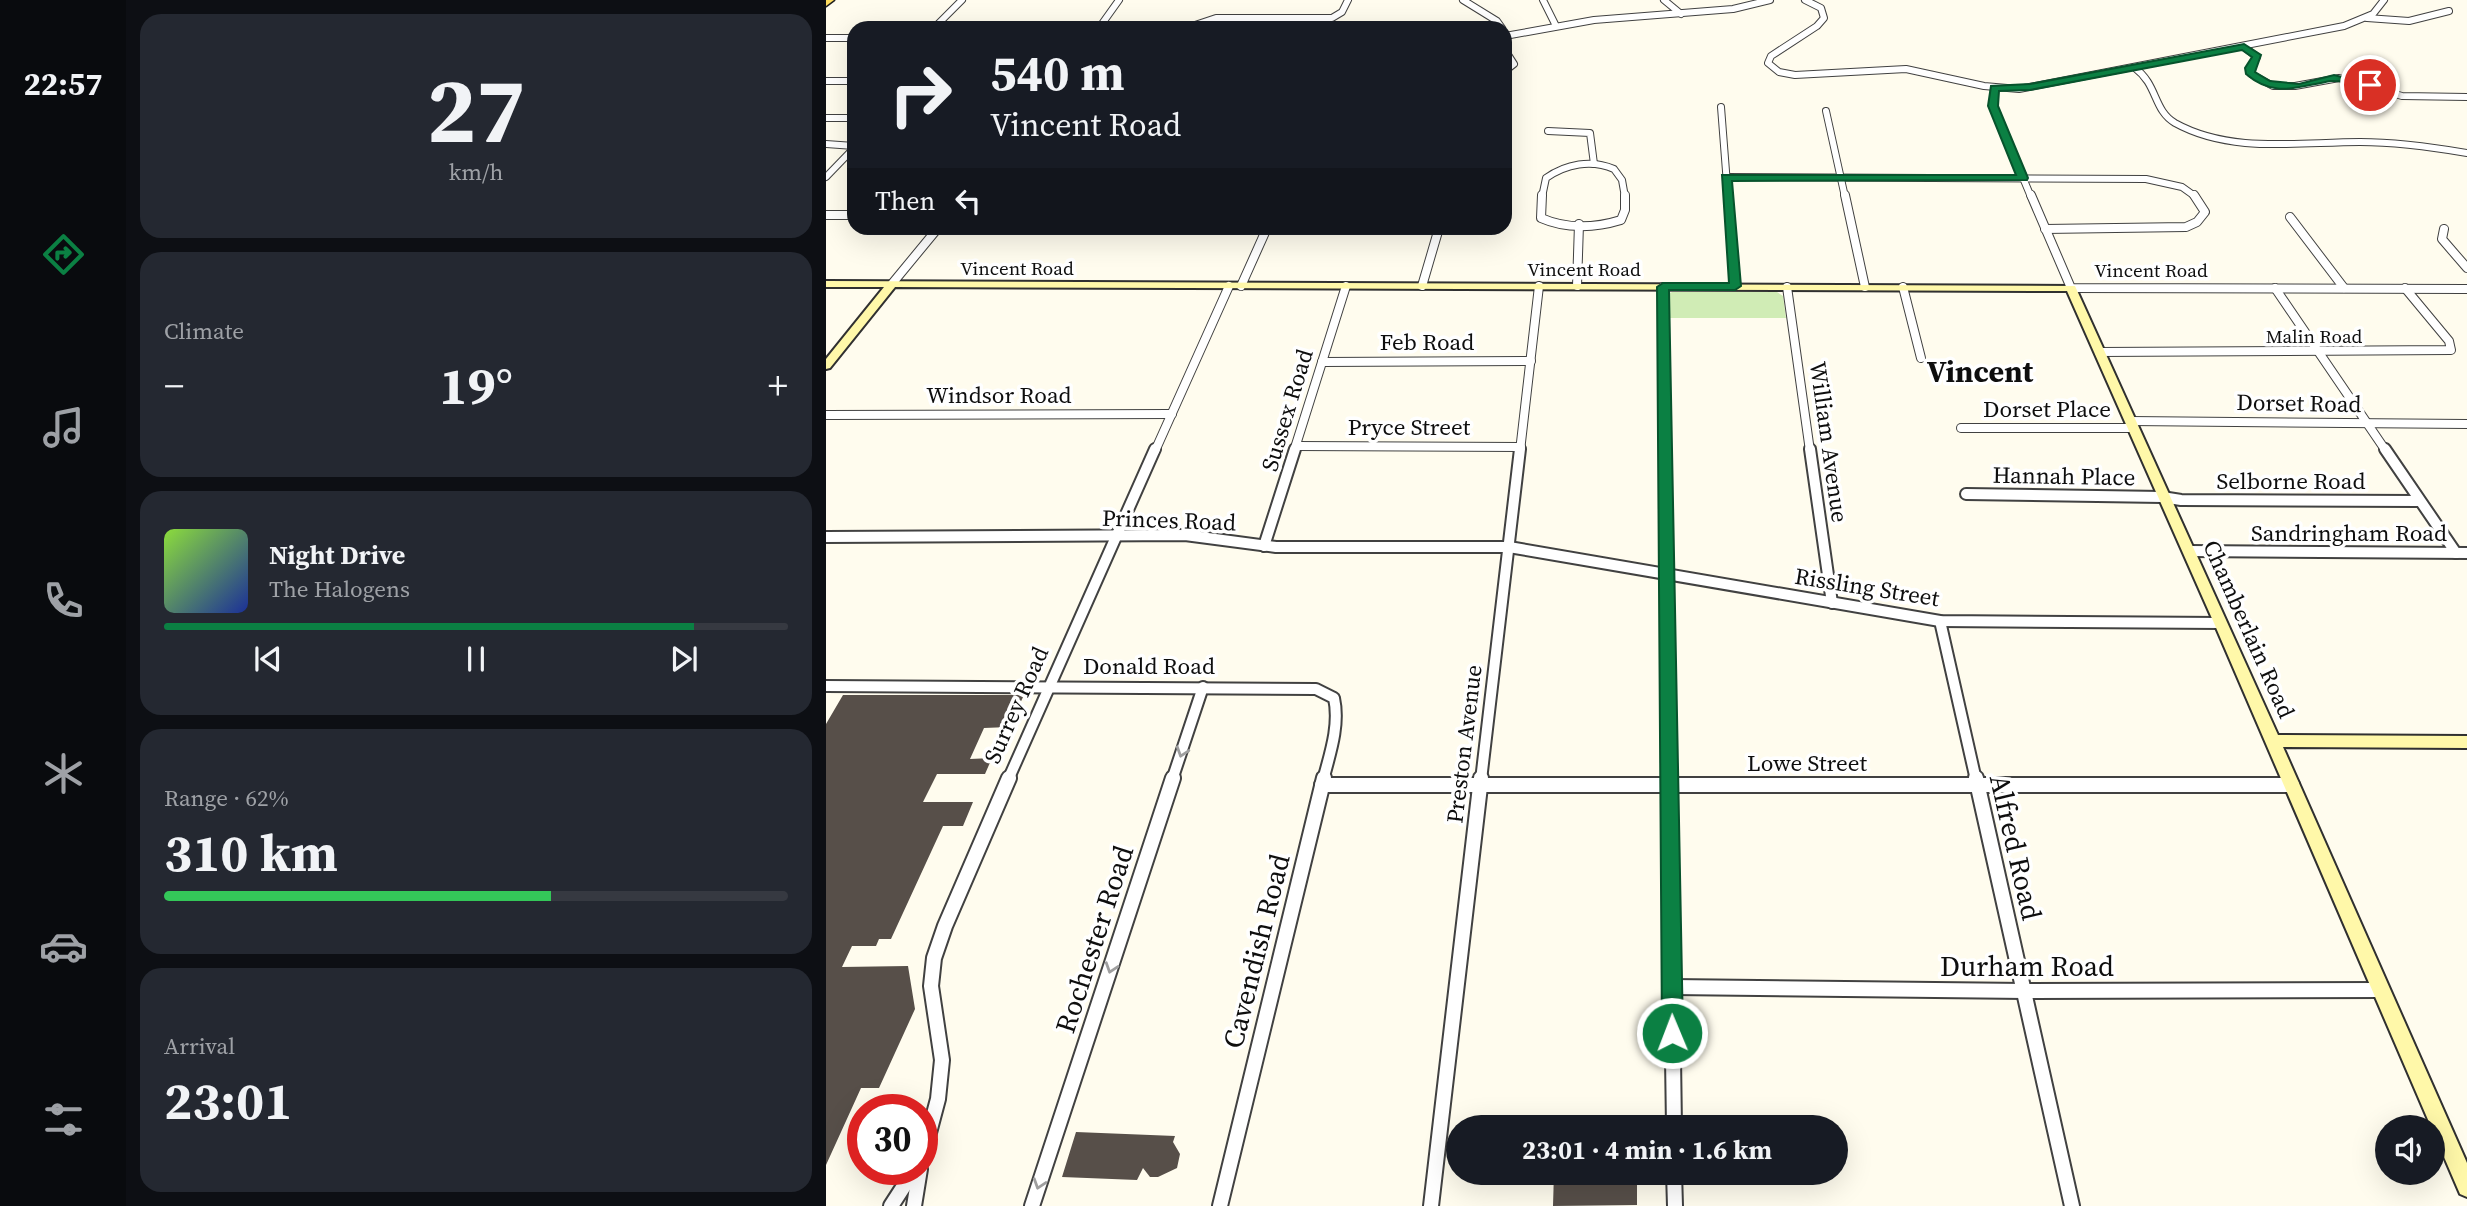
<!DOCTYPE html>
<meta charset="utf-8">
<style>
body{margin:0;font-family:"Source Serif 4",serif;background:#242831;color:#f1f3f6;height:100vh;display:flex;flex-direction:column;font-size:26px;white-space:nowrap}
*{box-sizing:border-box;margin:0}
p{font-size:23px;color:#9ea1a6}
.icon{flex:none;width:38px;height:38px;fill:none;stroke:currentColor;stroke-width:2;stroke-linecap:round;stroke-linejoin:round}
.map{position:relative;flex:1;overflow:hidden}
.drawer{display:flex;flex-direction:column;gap:14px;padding:14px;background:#0d0f14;width:700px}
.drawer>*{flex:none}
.banner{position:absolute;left:21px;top:21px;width:665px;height:214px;border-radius:21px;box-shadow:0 7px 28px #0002;background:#171b24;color:#f1f3f6;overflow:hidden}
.buttons{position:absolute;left:1549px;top:1115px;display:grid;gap:14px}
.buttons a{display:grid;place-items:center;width:70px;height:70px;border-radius:50%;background:#171b24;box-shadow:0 7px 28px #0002;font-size:35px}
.speed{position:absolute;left:21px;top:1094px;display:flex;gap:14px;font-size:35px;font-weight:700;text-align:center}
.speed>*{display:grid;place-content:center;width:91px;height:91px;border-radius:50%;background:#171b24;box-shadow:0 7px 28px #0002;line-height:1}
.speed .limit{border:10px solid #d22;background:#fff;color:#111}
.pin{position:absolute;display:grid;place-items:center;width:60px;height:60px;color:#fff;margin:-30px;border:4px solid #fff;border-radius:50%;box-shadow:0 2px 7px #0007}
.me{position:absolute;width:77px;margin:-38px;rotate:359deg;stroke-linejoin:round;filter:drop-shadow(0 0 5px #0008)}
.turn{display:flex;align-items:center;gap:24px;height:147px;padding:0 28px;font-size:32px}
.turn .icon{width:91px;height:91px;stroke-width:2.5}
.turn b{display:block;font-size:49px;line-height:60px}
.then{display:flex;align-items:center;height:66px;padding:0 28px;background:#0003;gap:14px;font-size:26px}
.big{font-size:52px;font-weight:700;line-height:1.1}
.drawer .tile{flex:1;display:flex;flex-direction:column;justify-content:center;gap:10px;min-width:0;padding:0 24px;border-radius:21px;background:#242831}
.drawer .dial{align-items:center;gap:0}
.dial b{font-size:91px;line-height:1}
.song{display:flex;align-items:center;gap:21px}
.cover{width:84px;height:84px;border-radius:10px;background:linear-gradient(135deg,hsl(90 70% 55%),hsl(230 70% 35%))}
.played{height:7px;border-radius:4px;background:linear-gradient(90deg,#0b8043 85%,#363941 85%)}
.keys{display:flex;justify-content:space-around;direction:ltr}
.heat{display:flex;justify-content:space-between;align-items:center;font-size:38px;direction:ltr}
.charge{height:10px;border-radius:5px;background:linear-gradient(90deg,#34c759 62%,#363941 0)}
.trip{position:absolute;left:620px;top:1115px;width:402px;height:70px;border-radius:35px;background:#171b24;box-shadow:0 7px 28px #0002;font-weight:700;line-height:70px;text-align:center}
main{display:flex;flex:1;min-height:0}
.dock{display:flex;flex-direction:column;width:126px;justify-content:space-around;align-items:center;background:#090b0e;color:#9ea1a6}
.dock .icon{width:49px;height:49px}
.dock .active{color:#0b8043}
.dock b{font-size:32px;color:#f1f3f6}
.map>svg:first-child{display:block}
.green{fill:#d0ecb5}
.building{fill:#574f49}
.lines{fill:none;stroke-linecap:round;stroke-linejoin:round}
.street-far3-casing{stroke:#414141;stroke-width:8}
.street-far2-casing{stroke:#414141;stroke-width:10}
.street-far1-casing{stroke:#414141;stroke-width:14}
.street-casing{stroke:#414141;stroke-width:18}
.secondary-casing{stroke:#303030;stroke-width:4}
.primary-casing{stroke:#1f1f1f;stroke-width:3}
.street-far3{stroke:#fff;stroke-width:6}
.street-far2{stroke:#fff;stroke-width:8}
.street-far1{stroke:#fff;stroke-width:10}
.street{stroke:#fff;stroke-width:14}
.secondary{fill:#fff8a9;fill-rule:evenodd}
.primary{fill:#ffdd5e;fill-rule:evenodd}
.oneway{stroke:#9f9f9f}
.route{fill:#0b8043;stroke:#07532c;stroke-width:2}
.labels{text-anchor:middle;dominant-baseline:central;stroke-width:7;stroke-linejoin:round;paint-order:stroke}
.far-street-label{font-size:19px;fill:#0e0e0e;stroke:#fff}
.street-label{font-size:23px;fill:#0e0e0e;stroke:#fff}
.near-street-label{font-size:28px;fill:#0e0e0e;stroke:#fff}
.district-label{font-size:30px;font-weight:bold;fill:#0e0e0e;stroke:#fff}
</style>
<main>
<nav class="dock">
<b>22:57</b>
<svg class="icon active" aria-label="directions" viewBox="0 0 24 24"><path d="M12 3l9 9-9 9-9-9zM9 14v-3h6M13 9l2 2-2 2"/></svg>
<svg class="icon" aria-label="music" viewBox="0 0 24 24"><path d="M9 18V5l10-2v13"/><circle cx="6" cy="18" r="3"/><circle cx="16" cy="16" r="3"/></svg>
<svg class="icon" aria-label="phone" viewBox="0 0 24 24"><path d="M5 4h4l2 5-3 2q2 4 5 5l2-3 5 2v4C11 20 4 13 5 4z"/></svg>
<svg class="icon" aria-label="climate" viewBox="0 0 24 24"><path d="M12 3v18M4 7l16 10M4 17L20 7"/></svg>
<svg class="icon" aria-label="car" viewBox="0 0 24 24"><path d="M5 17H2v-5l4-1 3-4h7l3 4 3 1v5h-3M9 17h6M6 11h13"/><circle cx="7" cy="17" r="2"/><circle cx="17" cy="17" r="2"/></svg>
<svg class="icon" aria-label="filters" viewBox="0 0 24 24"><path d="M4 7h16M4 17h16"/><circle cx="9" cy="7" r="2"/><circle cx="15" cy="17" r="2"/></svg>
</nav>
<section class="drawer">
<div class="tile dial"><b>27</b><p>km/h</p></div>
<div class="tile"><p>Climate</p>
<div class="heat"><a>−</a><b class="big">19°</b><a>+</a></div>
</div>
<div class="tile">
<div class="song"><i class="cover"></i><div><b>Night Drive</b><p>The Halogens</p></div></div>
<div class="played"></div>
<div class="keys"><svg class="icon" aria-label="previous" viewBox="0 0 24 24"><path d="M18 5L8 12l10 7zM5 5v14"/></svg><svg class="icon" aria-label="pause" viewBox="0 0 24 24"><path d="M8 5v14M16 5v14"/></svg><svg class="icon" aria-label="next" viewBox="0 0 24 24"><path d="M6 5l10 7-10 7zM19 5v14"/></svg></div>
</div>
<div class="tile"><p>Range · 62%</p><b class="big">310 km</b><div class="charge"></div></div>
<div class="tile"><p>Arrival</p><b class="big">23:01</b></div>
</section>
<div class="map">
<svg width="1641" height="1206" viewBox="0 0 1641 1206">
<rect width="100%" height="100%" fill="#fffcee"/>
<polygon class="green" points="846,292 951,292 957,296 960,318 843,318 842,294"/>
<g class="building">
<polygon points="17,695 198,695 183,727 158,728 144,759 166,758 159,774 111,774 97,802 147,802 137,826 117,826 65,939 53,939 50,946 26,946 16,967 82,966 89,1009 53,1088 35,1088 0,1165 0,724"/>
<polygon points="250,1132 349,1136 347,1142 354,1154 351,1168 332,1177 324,1177 317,1168 311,1180 236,1177"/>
<polygon points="728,1172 811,1172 811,1205 727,1206"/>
</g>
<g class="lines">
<g class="street-far3-casing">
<g id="street-far3">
<polyline points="637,0 671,21 676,28"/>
<polyline points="717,0 730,26"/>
<polyline points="838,0 855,14"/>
<polyline points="979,0 995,8 998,18 991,26 945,56 942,63 953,72 969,75 1080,69 1158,86 1193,89 1518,26 1547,14 1558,0"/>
<polyline points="1541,18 1583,21 1623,11"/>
<polyline points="108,28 136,0"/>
<polyline points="273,28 293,0"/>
<polyline points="360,28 390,18 506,18 516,12 522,0"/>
<polyline points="679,36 768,20 907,9 944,0"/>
<polyline points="0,38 28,38"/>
<polyline points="1418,47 1431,57 1424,68 1425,74 1447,86 1469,86 1513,78 1576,96 1641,97"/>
<polyline points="679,50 688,64 679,71"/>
<path d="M1309,68C1332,85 1327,110 1349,123C1405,154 1473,142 1534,142C1570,142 1606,147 1641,153"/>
<polyline points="0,81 28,81"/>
<polyline points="1168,88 1167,106 1205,197"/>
<polyline points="895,107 902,197"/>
<polyline points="1000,111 1019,197"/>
<polyline points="0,118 28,118"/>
<polyline points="722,131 764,133 768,164"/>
<polyline points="0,144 28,146"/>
<polyline points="0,177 28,148"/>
<polyline points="900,177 1320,179 1356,187 1370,197"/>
<path d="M716,197L720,178C740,164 765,159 788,169L796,180L799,197"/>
</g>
</g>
<g class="street-far2-casing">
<g id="street-far2">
<path d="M716,195L715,218C740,229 769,228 795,220L799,210V195"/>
<polyline points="902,195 909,286"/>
<polyline points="1019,195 1039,287"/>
<polyline points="1205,195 1245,288 1641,289"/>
<polyline points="0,215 28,215"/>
<polyline points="1464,217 1518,288"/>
<polyline points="1219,229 1360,227 1371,222 1379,212 1368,195"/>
<polyline points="1618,229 1616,239 1641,268"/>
<polyline points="65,285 112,228"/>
<polyline points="415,286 441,228"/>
<polyline points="596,286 613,228"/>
<polyline points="751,286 753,224"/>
<polyline points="837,287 839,451"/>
<polyline points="961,287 984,451"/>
<polyline points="1077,287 1095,358"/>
<polyline points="1449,288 1560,451"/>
<polyline points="1273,352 1625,350 1623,341 1579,288"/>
<polyline points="496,362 705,361"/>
<polyline points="0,415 346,414"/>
<polyline points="1304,421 1641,424"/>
<polyline points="1135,428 1307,428"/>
<polyline points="470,446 695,447"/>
<polyline points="329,451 403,286"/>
<polyline points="468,451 520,286"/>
<polyline points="694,451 713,286"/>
</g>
</g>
<g class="street-far1-casing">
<g id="street-far1">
<polyline points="839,449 843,780"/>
<polyline points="984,449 1006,603"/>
<polyline points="1559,449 1630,553"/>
<polyline points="1140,494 1336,497 1355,500 1593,501"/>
<polyline points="0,537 359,535 450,547 683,547 1114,621 1395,623"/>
<polyline points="438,546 469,449"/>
<polyline points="1363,551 1641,553"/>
<polyline points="1114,621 1150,780"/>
<path d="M0,686L490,689L508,698C514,725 504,754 497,780"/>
<polyline points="182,780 329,449"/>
<polyline points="346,780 377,687"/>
<polyline points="655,780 694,449"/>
</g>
</g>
<g class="street-casing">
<g id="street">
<polyline points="843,778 848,1127"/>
<polyline points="1150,778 1246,1206"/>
<polyline points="496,785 1466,785"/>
<polyline points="846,987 1199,991 1555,990"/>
<polyline points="96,1159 112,1099 116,1060 105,986 108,958 119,926 183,778"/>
<polyline points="848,1172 849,1206"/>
<polyline points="65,1206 89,1169"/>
<polyline points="88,1206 94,1169"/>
<polyline points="206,1206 347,778"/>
<polyline points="394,1206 498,778"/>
<polyline points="605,1206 655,778"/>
</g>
</g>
<g class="secondary-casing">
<polygon id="secondary" points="0,281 1249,286 1452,735 1641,736 1641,748 1457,747 1641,1163 1641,1197 1634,1194 1388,623 1241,291 69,287 4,368 0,369 0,359 58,287 0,287"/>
</g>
<g class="primary-casing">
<polygon id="primary" points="0,0 8,0 0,6"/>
</g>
<use href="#street-far3" class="street-far3"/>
<use href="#street-far2" class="street-far2"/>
<use href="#street-far1" class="street-far1"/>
<use href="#street" class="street"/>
<use href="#secondary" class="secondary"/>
<use href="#primary" class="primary"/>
</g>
<defs><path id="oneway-chevron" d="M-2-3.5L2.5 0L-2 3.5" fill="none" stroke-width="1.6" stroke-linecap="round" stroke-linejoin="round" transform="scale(1.75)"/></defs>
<g class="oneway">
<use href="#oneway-chevron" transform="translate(356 752) rotate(108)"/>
<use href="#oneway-chevron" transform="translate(285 968) rotate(108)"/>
<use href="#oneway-chevron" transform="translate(213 1184) rotate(108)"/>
</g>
<path class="route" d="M1418,44L1435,55L1429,72L1444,81L1473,84L1508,75L1548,85L1544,88C1532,85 1517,80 1505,81C1473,86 1449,99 1420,74L1419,68L1426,57L1416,50L1204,90L1173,91L1172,106L1202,178L1201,180L906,181L915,286L909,290H843L857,1033L854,1041L846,1044L839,1041L836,1033L831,287L837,283H903L896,175H1190L1162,106L1165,86L1204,84Z"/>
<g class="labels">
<g class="far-street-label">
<text x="191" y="268">Vincent Road</text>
<text x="758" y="269">Vincent Road</text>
<text x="1325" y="270">Vincent Road</text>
<text x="1488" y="336">Malin Road</text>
</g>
<g class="street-label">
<text x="601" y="342">Feb Road</text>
<text x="173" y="395">Windsor Road</text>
<text transform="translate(1473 403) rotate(1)">Dorset Road</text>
<text x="1221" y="409">Dorset Place</text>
<text transform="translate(461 410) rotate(-73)">Sussex Road</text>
<text x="583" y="427">Pryce Street</text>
<text transform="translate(1003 442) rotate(82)">William Avenue</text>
<text transform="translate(1238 476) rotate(1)">Hannah Place</text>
<text x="1465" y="481">Selborne Road</text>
<text transform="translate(343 520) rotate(2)">Princes Road</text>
<text x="1523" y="533">Sandringham Road</text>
<text transform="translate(1041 587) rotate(9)">Rissling Street</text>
<text transform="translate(1423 629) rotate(66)">Chamberlain Road</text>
<text x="323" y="666">Donald Road</text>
<text transform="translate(190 705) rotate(-66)">Surrey Road</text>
<text transform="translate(638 744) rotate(-83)">Preston Avenue</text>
<text x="981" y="763">Lowe Street</text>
</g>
<g class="near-street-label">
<text transform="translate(1190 847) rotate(77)">Alfred Road</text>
<text transform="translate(268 939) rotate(-72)">Rochester Road</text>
<text transform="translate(430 951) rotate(-76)">Cavendish Road</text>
<text x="1201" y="966">Durham Road</text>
</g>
<g class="district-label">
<text x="1154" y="371">Vincent</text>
</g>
</g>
</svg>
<div class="buttons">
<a><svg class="icon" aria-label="sound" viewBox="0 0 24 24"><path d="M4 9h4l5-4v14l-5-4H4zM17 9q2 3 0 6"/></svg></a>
</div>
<div class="speed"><div class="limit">30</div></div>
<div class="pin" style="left:1544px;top:85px;background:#d93025"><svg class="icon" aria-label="arrive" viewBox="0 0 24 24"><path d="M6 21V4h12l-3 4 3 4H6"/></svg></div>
<svg class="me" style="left:846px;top:1033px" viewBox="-20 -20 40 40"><circle r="17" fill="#0b8043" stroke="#fff" stroke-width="3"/><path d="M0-11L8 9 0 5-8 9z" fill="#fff"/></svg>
<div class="trip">23:01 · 4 min · 1.6 km</div>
<div class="banner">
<div class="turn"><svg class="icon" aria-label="right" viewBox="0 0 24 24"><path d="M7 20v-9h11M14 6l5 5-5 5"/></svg><div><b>540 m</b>Vincent Road</div></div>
<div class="then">Then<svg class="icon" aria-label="left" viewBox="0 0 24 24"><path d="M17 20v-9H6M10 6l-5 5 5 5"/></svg></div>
</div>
</div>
</main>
